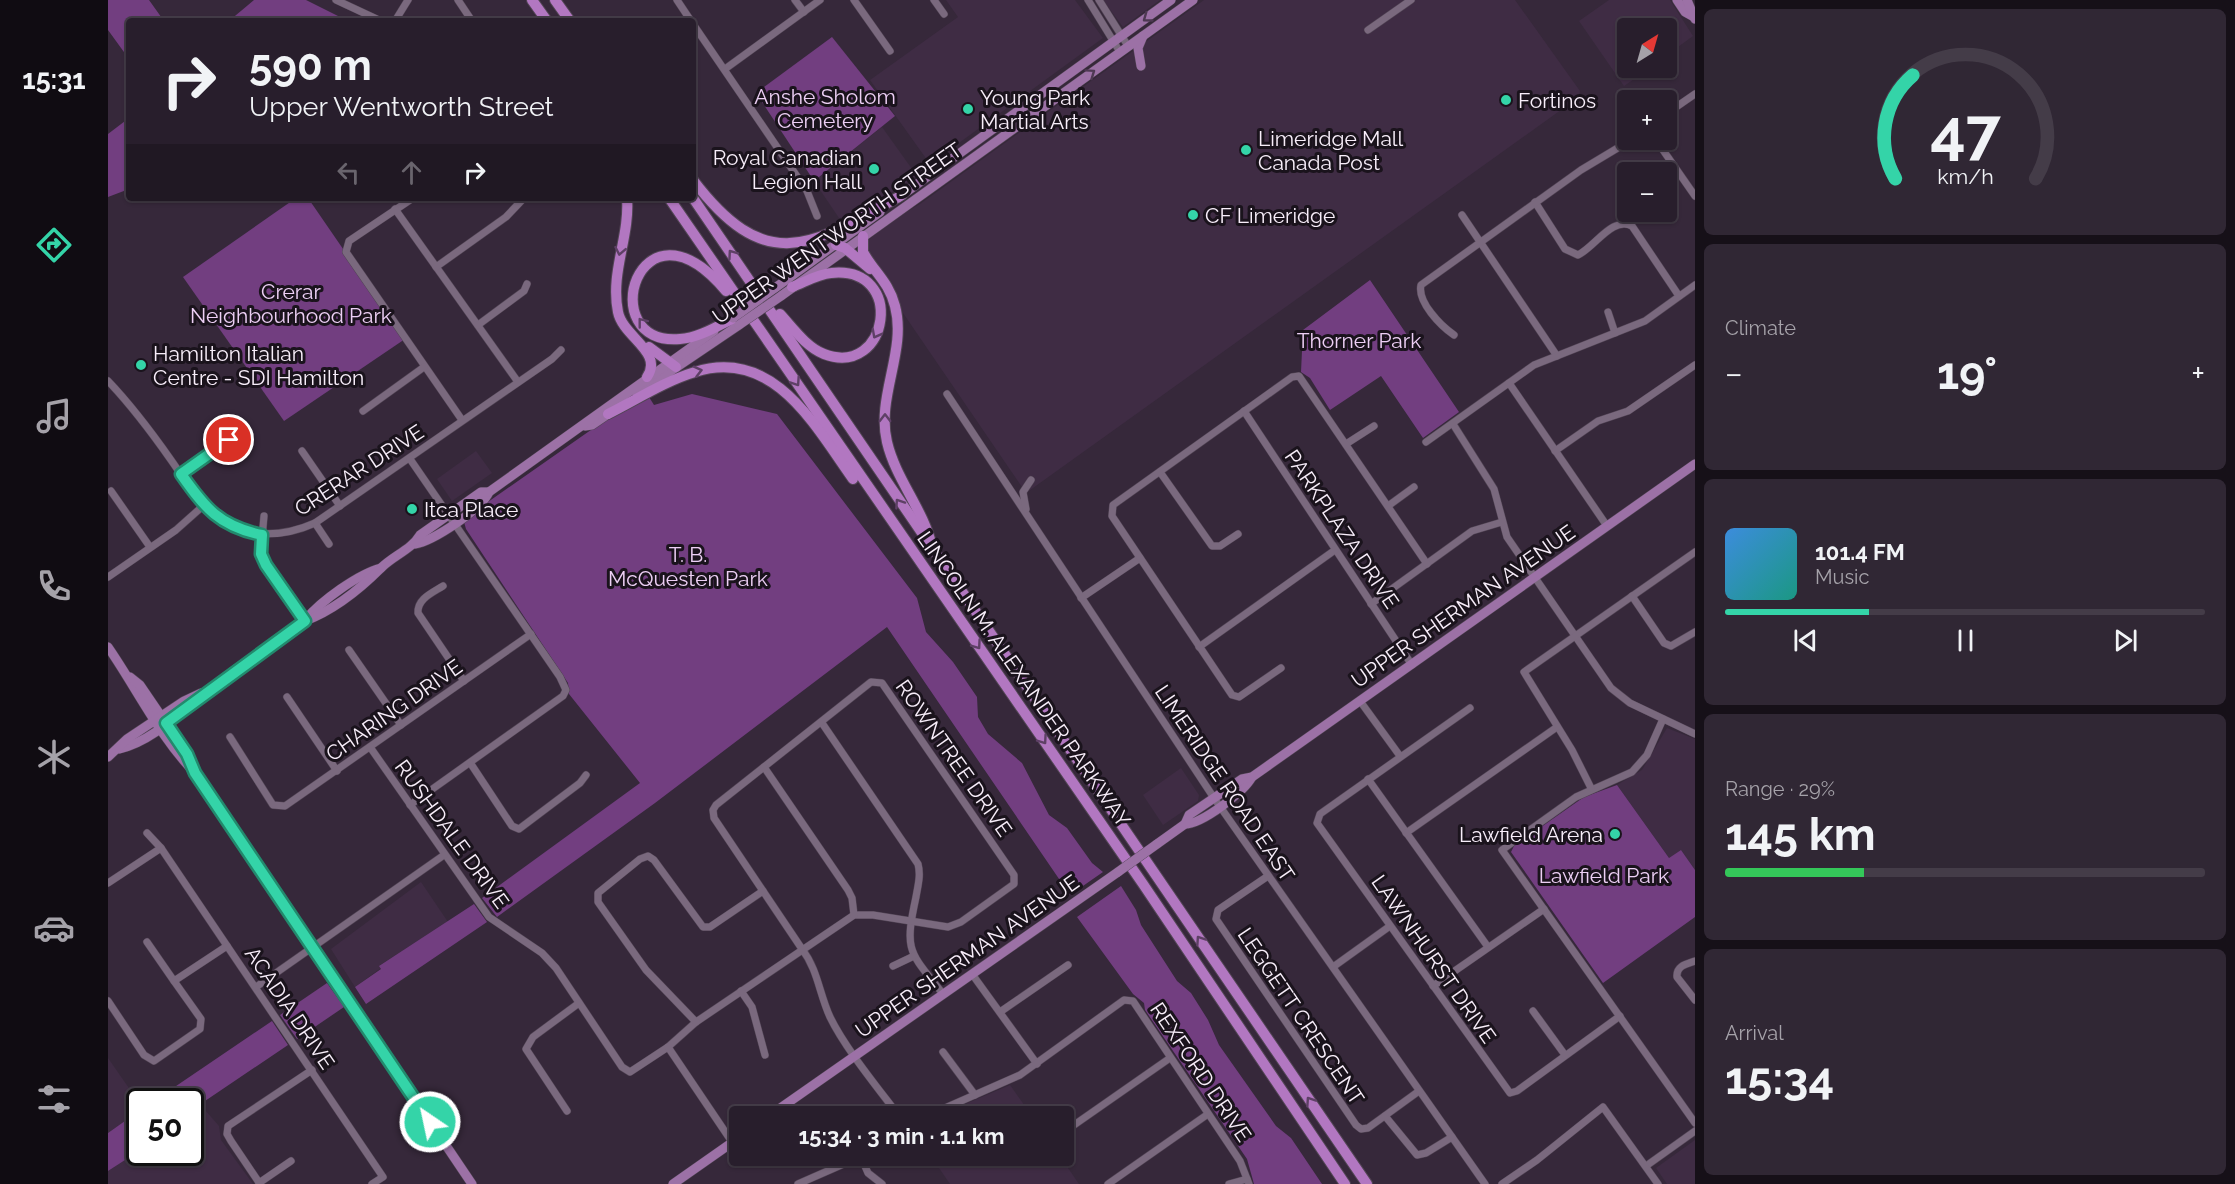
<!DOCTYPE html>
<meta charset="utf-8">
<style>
body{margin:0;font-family:Raleway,sans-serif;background:#302734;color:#f1f3f6;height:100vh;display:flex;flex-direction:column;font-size:22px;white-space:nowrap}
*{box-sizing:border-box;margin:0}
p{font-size:20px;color:#a5a2a9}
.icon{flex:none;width:33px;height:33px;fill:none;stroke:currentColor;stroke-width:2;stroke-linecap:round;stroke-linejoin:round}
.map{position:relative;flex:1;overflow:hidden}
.sheet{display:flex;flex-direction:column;gap:9px;padding:9px;background:#161018;width:540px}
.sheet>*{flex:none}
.guide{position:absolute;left:18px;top:18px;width:570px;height:183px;border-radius:6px;box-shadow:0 2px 4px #0004,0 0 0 2px #443c48;background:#281e2c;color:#f1f3f6;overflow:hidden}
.needle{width:39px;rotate:37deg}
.tools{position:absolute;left:1509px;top:18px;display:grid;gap:12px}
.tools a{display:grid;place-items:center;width:60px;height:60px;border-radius:6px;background:#281e2c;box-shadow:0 2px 4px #0004,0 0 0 2px #443c48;font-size:30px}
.speed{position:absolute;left:18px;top:1088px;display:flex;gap:12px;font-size:30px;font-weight:700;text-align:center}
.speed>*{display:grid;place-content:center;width:78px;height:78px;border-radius:50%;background:#281e2c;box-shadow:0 2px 4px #0004,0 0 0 2px #443c48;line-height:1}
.speed .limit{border:3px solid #111;border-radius:9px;background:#fff;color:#111}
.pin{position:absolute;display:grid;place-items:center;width:51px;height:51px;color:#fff;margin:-26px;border:3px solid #fff;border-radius:50%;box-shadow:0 2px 6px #0007}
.me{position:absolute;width:66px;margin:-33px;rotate:326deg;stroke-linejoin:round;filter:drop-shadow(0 0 4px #0008)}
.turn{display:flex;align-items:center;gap:21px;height:126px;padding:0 24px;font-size:27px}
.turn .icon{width:78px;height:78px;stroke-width:2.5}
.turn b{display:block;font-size:42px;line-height:51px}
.lanes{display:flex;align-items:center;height:57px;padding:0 24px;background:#0003;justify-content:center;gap:30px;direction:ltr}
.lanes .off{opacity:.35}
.big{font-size:45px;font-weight:700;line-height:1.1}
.sheet .card{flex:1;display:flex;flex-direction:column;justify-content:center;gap:9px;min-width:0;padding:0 21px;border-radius:9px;background:#302734}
.sheet .dial{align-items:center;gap:0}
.dial svg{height:156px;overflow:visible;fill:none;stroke:#443c48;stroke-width:7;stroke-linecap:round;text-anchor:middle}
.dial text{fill:#f1f3f6;stroke:none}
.song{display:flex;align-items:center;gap:18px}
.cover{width:72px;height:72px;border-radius:9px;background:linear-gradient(135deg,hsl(210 70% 55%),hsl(170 70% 35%))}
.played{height:6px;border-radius:3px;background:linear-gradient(90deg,#34d4a8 30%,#443c48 30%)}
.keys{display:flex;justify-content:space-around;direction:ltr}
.heat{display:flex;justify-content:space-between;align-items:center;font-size:33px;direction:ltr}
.charge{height:9px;border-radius:4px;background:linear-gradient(90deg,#34c759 29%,#443c48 0)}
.trip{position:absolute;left:621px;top:1106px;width:345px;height:60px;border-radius:6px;background:#281e2c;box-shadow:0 2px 4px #0004,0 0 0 2px #443c48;font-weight:700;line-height:60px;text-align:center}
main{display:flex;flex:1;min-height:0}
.menu{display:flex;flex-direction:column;width:108px;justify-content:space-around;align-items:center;background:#100c12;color:#a5a2a9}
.menu .icon{width:42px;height:42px}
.menu .current{color:#34d4a8}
.menu b{font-size:27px;color:#f1f3f6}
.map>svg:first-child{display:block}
.built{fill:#3f2c44}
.green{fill:#723e80}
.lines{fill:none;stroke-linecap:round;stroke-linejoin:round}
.minor-casing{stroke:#524555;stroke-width:8}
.major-casing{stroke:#524555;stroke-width:10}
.highway-casing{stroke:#524555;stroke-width:12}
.minor{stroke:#7a697e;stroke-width:7}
.major{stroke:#9c71a6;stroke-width:9}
.highway{stroke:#b277c1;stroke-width:10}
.major-bridge-casing{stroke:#524555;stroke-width:10;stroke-linecap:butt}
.major-bridge{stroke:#9c71a6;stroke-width:9}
.oneway{stroke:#4e3953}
.oneway2{stroke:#5e4066}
.route-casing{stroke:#228a6d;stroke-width:15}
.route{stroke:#34d4a8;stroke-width:10}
.poi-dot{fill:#34d4a8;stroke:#1a131c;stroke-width:2}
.labels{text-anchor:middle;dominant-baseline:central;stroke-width:6;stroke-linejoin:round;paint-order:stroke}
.park-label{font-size:21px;fill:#edcff5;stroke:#1a131c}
.poi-label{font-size:21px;fill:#f8eefa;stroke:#1a131c;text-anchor:start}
.street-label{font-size:21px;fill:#f8eefa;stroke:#1a131c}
</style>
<main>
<nav class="menu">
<b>15:31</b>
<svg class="icon current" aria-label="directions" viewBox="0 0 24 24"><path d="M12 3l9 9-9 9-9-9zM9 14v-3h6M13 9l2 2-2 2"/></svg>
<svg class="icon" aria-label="music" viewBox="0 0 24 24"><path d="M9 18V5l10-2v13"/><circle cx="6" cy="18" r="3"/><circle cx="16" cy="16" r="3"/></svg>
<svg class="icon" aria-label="phone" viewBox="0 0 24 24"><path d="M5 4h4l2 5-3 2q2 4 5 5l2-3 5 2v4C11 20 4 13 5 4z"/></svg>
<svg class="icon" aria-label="climate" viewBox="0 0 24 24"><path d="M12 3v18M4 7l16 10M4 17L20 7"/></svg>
<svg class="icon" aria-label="car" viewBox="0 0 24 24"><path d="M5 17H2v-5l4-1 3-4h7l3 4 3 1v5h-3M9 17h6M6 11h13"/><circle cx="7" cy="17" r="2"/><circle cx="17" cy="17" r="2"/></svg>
<svg class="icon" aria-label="filters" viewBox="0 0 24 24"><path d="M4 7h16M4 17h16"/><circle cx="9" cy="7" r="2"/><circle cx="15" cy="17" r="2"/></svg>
</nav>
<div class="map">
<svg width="1587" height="1184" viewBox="0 0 1587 1184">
<rect width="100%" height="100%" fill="#36283a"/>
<g class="built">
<polygon points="838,0 967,0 995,38 822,164 762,80 850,17"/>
<polygon points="995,0 1052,0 1015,27"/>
<polygon points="1096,0 1407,0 1472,91 1471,97 918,493 795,313 784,283 759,252 758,242 784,220 812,204"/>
<polygon points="1501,0 1562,0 1585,36 1559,55 1558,28 1520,28 1520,68 1542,68 1516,86 1471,21"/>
<polygon points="774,127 809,176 742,219 731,218 706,181"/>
<polygon points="368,451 384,473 344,501 329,479"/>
<polygon points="1559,728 1587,739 1587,870 1573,850 1561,858 1509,785 1534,770"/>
<polygon points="1073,768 1091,795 1090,801 1055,825 1035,795"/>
<polygon points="313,882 340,922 272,965 273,968 247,987 223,949"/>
<polygon points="0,1058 32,1104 31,1111 0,1133"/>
<polygon points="902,1085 924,1116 829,1116"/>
<polygon points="97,1110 111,1126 113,1140 145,1184 0,1184 0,1171 31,1151 82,1152 83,1119"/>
<polygon points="1587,1140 1587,1184 1559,1184 1548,1168"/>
<polygon points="822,1155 951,1155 971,1184 842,1184"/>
</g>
<g class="green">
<polygon points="0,0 41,0 56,21 21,21 21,59 0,30"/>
<polygon points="146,0 198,0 234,18 234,21 121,21"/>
<polygon points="724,37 787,116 706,181 648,93"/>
<polygon points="21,118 21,189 0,197 0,134"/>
<polygon points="188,198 200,198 297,339 176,421 75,277"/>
<polygon points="1262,280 1351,412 1315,438 1273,376 1222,410 1202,378 1193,372 1195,330"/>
<polygon points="584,394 669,414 809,598 818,632 845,662 869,697 870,717 880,734 914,763 941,815 959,828 984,863 995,872 962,895 779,627 547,803 389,917 374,898 532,783 461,694 460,683 358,529 356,522 360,516 490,425 541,397 546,405"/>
<polygon points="1509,785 1561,858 1573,850 1587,870 1587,917 1495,983 1403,852 1406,846 1476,797"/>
<polygon points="1013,886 1028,910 1033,925 1069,981 1083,993 1100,1020 1111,1045 1168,1126 1183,1138 1214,1184 1146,1184 1139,1159 1037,1010 1036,1003 1025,994 969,917"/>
<polygon points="366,904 379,922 258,1004 247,987 273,969 271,966"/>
<polygon points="219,983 236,1007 189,1039 172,1015"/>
<polygon points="164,1021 180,1045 97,1101 97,1110 83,1119 82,1101 46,1101"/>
<polygon points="31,1111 31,1151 0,1171 0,1133"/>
</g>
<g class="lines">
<g class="minor-casing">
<g id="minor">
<polyline points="228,0 273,21"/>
<polyline points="350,0 364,21"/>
<polyline points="569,0 583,21"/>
<polyline points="687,0 696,12"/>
<polyline points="746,0 782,51"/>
<polyline points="826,0 836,14"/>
<polyline points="980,0 1012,52"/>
<polyline points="991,0 1020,46"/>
<polyline points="287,21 300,0"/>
<polyline points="585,24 699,191 709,216"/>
<polyline points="1260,30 1303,0"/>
<polyline points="617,69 712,0"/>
<polyline points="1558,114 1587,94"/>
<polyline points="1548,140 1587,196"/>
<polyline points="305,198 241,241 238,252 354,420"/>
<path d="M1427,202L1457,249L1470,255C1487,247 1504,216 1524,226L1571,296"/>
<polyline points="287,209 410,382"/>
<polyline points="1354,215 1449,356"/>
<polyline points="328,267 398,217 416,198"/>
<polyline points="1500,312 1507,333"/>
<polyline points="370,325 416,291 419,284"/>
<path d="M1346,335C1333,326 1309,302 1313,285L1473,170L1523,140"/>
<path d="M0,381C23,405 44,433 63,460C73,474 83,491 94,505C123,539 169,540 207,523L444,359L453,350"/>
<polyline points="1401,383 1499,526"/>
<polyline points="839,394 1106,798 1377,1184"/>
<polyline points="255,411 316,367"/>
<polyline points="1136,411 1304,665"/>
<polyline points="1345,424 1386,489 1399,537 1503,688 1522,703 1587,734"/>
<polyline points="1318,442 1426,365 1537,321 1587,285"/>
<polyline points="1238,444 1266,426"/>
<polyline points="194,451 232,506"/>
<polyline points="1447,451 1490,421 1520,411 1587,365"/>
<polyline points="302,459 452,677 458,690 455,696 302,805"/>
<polyline points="1052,472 1104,546 1112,546 1130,534"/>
<polyline points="73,474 121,440 142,434"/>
<polyline points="3,491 42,547"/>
<polyline points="1280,506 1306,487"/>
<polyline points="918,509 915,492 923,480"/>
<polyline points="156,516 153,549 155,559 197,621"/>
<polyline points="207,523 221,544"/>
<polyline points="0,577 68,530 95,506"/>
<path d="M335,586C324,593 309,599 310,613L356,681"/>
<polyline points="1524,596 1556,643 1563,646 1587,632"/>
<polyline points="973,598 1032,558"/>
<polyline points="1263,604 1364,531 1394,522"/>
<polyline points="1091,647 1227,550"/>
<polyline points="241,650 293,725"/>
<polyline points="1173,668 1131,697 1124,695 1004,516 1005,505 1184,377 1191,376 1319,564"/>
<polyline points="179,697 229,771"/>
<polyline points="1252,701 1292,756"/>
<polyline points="1362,708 1212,814 1209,823 1402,1093 1409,1091 1512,1016"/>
<polyline points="1555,719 1539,755 1524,772 1468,797 1394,850 1587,1123"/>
<path d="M714,723L810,864C813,875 810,885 808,897C796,952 801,951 835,994"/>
<polyline points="122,737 165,805 177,806 423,634"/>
<path d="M262,747L381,917L434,953L448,968L514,1067L522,1072L560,1047L588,1022L746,915H765L840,927L853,922L906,884V875L774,683L763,682L608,805L605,810L606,818L694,949C710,970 711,993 722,1017C737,1048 770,1088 791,1116"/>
<polyline points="363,764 404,826 411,829 472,783 478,775"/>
<polyline points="656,767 740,890 744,898 746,915"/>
<polyline points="1260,779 1380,947"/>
<polyline points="1483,788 1464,750 1416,672 1587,552"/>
<polyline points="39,833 53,848"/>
<polyline points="1298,833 1449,727"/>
<polyline points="1160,876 1110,910 1108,919 1248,1125 1253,1129 1260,1128 1311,1091"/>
<polyline points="0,883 53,848 275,1177 264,1184"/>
<polyline points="39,942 66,981"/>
<path d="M1587,961C1578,964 1568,966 1569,977L1587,1000"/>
<polyline points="785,966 806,956"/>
<polyline points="1225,967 1282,926"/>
<polyline points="864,974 929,1064"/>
<polyline points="1325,986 1436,909"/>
<polyline points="148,987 336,855"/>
<polyline points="633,991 644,1007 657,1055"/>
<polyline points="0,1001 36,1055 46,1061 92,1029 93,1019 66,981 119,946"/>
<polyline points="1425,1011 1457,1055"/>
<polyline points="892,1012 960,965"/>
<polyline points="588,1022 538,970 490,902 490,893 532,859 540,856 546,860 595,927 602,927 655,891"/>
<polyline points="560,1047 624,1142"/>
<polyline points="835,1052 867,1095"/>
<polyline points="459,1111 418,1049 425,1037 471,1003"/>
<polyline points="819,1116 912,1075 1016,1000 1025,1001 1132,1161 1141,1184"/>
<polyline points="1277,1116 1309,1155 1318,1153 1344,1137"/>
<polyline points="956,1132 1062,1058"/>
<polyline points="753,1157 760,1173 774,1184"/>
<polyline points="1538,1166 1587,1131"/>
<polyline points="151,1183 183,1161"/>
<polyline points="152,1184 123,1141 119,1134 120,1126 204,1070"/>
<polyline points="690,1184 756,1155"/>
<polyline points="1000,1184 1100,1114"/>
<polyline points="1121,1184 1139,1179"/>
<polyline points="1394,1184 1429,1160 1495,1107 1550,1184"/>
</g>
</g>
<g class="major-casing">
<g id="major">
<polyline points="1569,0 1577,12 1586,17"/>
<polyline points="1579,0 1587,19"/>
<polyline points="1033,66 1030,48 1035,36"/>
<polyline points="790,198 1063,0"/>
<polyline points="667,288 772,212"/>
<polyline points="673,296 1085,0"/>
<polyline points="529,394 631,325"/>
<polyline points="477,426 484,425 506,410"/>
<path d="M307,544C325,541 374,509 381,492L606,331"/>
<path d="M198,619C213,601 250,574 273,568"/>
<path d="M0,647C29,689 51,736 87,773L364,1184"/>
<polyline points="22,677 32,685 79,754 85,768"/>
<path d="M11,749C46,741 75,709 103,688C133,664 165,643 197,621C226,610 252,589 273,568C286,555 303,550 312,535L373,492H381"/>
<polyline points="0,757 19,739 76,701 93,693"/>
<path d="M1077,824C1094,824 1136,792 1144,777"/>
<polyline points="1049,844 1077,824 1081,815 1134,779 1144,777 1587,464"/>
<polyline points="661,1116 1010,872"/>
<polyline points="565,1184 632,1137"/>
</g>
</g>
<g class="highway-casing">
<g id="highway">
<polyline points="424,0 439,21"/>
<polyline points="447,0 462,21"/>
<path d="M585,180C659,277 703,246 794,195"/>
<path d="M519,198C522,237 502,272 510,312C515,337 556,352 539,377"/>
<polyline points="561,198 1035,884 1237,1184"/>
<polyline points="585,198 1259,1184"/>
<path d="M755,236V252C766,272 781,282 787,306C799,351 768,397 779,442C788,480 816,510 824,547"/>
<polyline points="728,245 737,248 762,269"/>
<path d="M618,291C530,186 484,347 572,339C590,338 608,327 624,319"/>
<path d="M672,314C685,328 698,347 716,354C781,379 799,265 723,273C710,274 697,282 684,287"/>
<polyline points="541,347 568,367"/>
<path d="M500,414C528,400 557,381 587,372C666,347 707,426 745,479"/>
</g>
</g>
<use href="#minor" class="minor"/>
<use href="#major" class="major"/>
<use href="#highway" class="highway"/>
<g class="major-bridge-casing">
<g id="major-bridge">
<polyline points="625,318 667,288"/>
<polyline points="631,325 673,296"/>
<polyline points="1010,872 1049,844"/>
</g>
</g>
<use href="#major-bridge" class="major-bridge"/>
</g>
<defs><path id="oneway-chevron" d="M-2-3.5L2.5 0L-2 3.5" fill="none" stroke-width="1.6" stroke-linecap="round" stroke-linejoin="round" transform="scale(1.5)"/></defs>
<g class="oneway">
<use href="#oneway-chevron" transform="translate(1039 18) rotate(144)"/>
<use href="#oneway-chevron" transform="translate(983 73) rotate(-35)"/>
</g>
<g class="oneway2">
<use href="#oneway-chevron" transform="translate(512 251) rotate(101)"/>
<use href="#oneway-chevron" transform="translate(624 254) rotate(-125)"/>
<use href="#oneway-chevron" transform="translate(534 322) rotate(-128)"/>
<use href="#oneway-chevron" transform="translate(768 334) rotate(118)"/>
<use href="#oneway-chevron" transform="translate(590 371) rotate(-14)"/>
<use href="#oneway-chevron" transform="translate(688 382) rotate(56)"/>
<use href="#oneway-chevron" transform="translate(777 418) rotate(-90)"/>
<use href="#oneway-chevron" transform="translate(791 503) rotate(-124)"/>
<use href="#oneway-chevron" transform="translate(869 645) rotate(55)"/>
<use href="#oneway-chevron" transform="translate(935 740) rotate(55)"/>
<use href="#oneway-chevron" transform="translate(1092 940) rotate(-124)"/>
<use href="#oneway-chevron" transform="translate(1202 1101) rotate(-124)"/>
</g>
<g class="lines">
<g class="route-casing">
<path id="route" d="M121,440L73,474C97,508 111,526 154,535L153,554L158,565L197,621L58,723L79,754L87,773L322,1122"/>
</g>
<use href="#route" class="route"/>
</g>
<g class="poi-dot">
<circle cx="1398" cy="100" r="6"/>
<circle cx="860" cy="109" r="6"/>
<circle cx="1138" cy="150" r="6"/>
<circle cx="766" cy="169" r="6"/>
<circle cx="1085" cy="215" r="6"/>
<circle cx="33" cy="365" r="6"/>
<circle cx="304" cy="509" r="6"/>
<circle cx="1507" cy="834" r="6"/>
</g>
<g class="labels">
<g class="park-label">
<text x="717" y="96">Anshe Sholom<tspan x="717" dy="24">Cemetery</tspan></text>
<text x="183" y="291">Crerar<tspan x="183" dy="24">Neighbourhood Park</tspan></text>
<text x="1251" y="340">Thorner Park</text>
<text x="580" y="554">T. B.<tspan x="580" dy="24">McQuesten Park</tspan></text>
<text x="1496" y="875">Lawfield Park</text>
</g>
<g class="poi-label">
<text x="872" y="97">Young Park<tspan x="872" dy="24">Martial Arts</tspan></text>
<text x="1410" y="100">Fortinos</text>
<text x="1150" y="138">Limeridge Mall<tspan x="1150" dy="24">Canada Post</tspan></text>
<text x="754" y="157" text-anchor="end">Royal Canadian<tspan x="754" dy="24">Legion Hall</tspan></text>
<text x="1097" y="215">CF Limeridge</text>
<text x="45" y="353">Hamilton Italian<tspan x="45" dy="24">Centre - SDI Hamilton</tspan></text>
<text x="316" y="509">Itca Place</text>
<text x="1495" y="834" text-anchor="end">Lawfield Arena</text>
</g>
<g class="street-label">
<text transform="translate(729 233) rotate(-35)">UPPER WENTWORTH STREET</text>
<text transform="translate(251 470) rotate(-33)">CRERAR DRIVE</text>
<text transform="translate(1234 529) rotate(56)">PARKPLAZA DRIVE</text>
<text transform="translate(1355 606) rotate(-35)">UPPER SHERMAN AVENUE</text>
<text transform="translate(916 679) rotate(55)">LINCOLN M. ALEXANDER PARKWAY</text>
<text transform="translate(286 710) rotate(-35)">CHARING DRIVE</text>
<text transform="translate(846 758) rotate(55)">ROWNTREE DRIVE</text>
<text transform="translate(1117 783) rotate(56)">LIMERIDGE ROAD EAST</text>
<text transform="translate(344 834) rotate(54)">RUSHDALE DRIVE</text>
<text transform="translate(859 956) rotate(-35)">UPPER SHERMAN AVENUE</text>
<text transform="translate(1326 959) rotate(55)">LAWNHURST DRIVE</text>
<text transform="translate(182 1008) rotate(56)">ACADIA DRIVE</text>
<text transform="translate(1193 1016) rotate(56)">LEGGETT CRESCENT</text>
<text transform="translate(1093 1072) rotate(56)">REXFORD DRIVE</text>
</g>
</g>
</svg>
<div class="tools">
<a><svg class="needle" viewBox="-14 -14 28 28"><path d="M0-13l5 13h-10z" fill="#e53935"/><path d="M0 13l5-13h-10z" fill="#a5a2a9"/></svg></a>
<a>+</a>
<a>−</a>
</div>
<div class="speed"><div class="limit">50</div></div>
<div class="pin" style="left:121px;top:440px;background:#d93025"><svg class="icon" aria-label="arrive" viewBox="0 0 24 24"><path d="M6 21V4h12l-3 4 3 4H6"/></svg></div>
<svg class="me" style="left:322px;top:1122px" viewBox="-20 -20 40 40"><circle r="17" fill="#34d4a8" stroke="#fff" stroke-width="3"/><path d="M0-11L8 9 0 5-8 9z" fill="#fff"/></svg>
<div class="trip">15:34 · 3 min · 1.1 km</div>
<div class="guide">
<div class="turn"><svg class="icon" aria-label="right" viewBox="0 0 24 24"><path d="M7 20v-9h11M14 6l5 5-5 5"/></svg><div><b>590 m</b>Upper Wentworth Street</div></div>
<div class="lanes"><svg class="icon off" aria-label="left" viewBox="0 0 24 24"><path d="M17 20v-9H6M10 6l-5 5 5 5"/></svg><svg class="icon off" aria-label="ahead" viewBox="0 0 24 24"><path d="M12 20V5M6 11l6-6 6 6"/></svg><svg class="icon" aria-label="right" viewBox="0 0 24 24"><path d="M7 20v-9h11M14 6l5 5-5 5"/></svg></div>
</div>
</div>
<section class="sheet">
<div class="card dial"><svg viewBox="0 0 100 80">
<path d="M14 69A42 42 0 1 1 86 69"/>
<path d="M14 69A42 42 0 0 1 23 16" stroke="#34d4a8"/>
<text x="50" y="56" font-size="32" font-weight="700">47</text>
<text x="50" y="72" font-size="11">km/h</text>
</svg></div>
<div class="card"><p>Climate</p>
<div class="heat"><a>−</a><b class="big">19°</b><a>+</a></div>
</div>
<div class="card">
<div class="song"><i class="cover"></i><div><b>101.4 FM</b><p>Music</p></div></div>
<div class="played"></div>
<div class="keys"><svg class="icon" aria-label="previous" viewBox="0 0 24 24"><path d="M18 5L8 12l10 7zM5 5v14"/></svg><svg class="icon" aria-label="pause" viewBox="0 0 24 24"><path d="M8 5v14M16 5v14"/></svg><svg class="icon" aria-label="next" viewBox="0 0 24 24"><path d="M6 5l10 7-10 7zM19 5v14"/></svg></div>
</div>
<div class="card"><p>Range · 29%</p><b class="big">145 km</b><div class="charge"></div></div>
<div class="card"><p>Arrival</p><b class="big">15:34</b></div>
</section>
</main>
